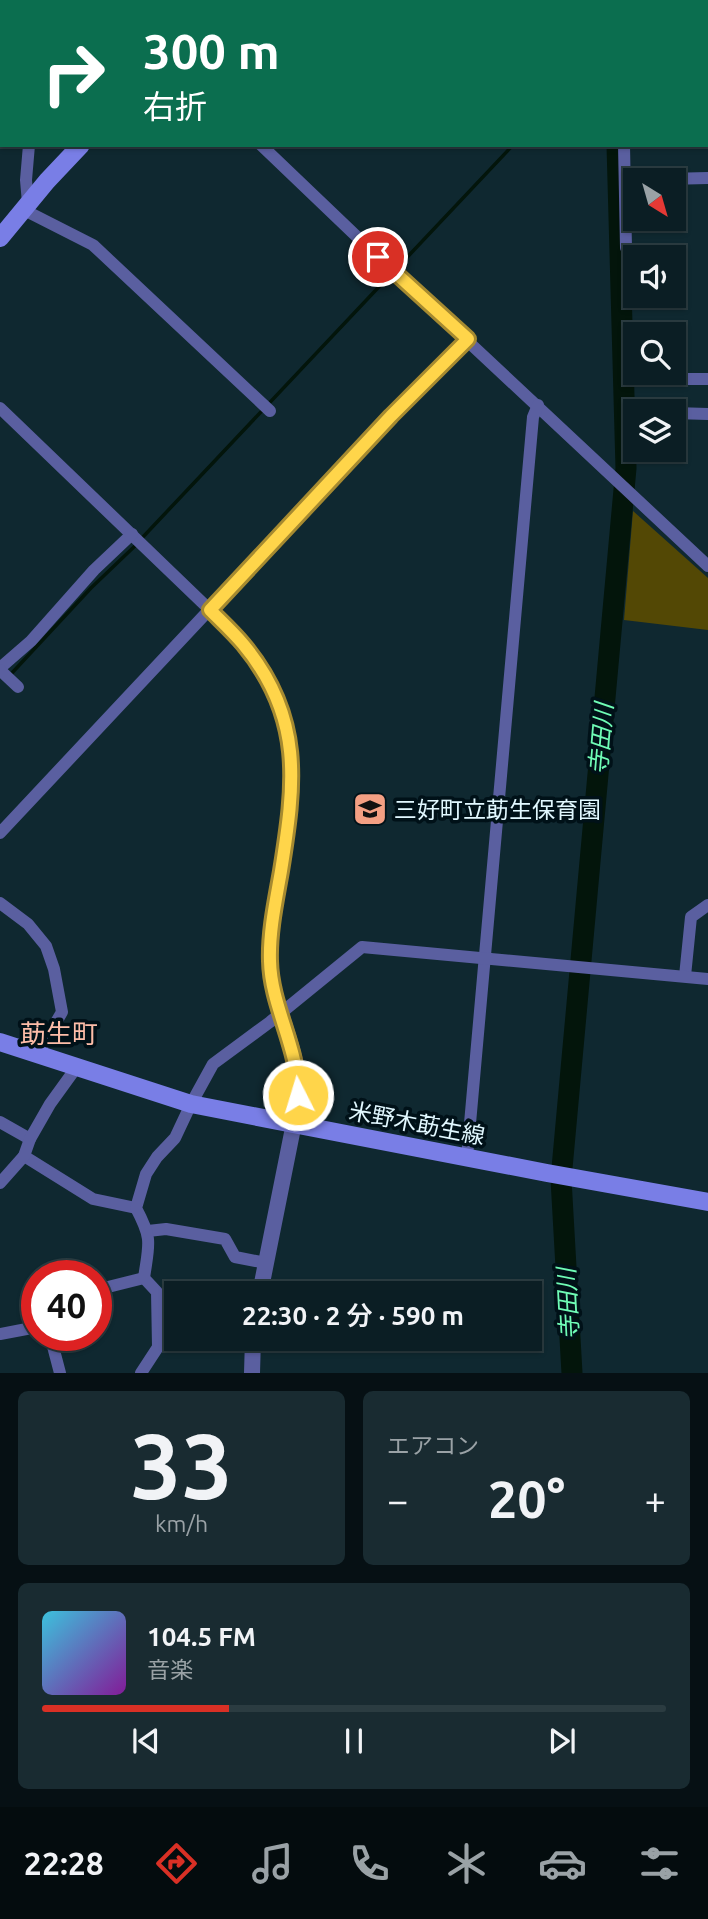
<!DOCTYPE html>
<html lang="ja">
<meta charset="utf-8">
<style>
body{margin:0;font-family:Ubuntu,"Noto Sans JP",sans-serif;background:#192b31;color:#f1f3f6;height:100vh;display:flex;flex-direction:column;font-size:26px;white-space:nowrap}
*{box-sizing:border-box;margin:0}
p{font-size:23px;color:#9aa2a6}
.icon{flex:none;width:38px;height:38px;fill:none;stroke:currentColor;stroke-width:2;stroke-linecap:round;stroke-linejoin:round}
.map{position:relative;height:1373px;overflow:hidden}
.panel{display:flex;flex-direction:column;gap:18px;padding:18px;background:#061014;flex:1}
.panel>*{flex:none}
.top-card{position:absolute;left:0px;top:0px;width:709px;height:147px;box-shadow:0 2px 5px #0004,0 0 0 2px #2b3c41;background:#0b6e4f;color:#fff;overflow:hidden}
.needle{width:46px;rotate:143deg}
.fabs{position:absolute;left:623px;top:168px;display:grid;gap:14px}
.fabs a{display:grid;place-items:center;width:63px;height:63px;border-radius:0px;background:#0b1e24;box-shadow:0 2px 5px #0004,0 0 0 2px #2b3c41;font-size:35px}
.speed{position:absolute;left:21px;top:1260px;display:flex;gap:14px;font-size:35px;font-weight:700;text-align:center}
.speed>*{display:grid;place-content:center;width:91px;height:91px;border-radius:50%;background:#0b1e24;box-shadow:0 2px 5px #0004,0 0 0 2px #2b3c41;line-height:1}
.speed .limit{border:10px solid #d22;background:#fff;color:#111}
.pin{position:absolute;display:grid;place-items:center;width:60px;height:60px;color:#fff;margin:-30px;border:4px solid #fff;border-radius:50%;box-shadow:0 2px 7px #0007}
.me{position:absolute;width:77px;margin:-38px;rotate:355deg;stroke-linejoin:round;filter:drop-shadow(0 0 5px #0008)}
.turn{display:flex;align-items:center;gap:24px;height:147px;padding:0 28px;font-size:32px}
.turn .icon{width:91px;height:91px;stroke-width:2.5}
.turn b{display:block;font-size:49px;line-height:60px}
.big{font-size:52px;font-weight:600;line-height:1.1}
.panel .tile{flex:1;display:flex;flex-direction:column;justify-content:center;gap:10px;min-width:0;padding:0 24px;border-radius:10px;background:#192b31}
.panel .dial{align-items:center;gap:0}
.dial b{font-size:91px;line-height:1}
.song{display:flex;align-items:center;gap:21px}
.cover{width:84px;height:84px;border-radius:10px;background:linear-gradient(135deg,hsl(190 70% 55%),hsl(290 70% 35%))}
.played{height:7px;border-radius:4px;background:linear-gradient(90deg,#d93025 30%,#2b3c41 30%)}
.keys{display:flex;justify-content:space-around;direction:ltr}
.heat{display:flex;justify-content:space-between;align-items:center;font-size:38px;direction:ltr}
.panel .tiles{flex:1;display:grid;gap:18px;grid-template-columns:1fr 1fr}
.tile:last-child{grid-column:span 2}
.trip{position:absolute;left:164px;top:1281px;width:378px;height:70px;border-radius:0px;background:#0b1e24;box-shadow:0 2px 5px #0004,0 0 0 2px #2b3c41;font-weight:600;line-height:70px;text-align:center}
.tab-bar{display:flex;height:112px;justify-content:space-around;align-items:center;background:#040c0e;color:#9aa2a6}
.tab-bar .icon{width:49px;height:49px}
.tab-bar .on{color:#d93025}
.tab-bar b{font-size:32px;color:#f1f3f6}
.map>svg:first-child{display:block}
.green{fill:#534805}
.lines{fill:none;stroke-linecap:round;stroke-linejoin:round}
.stream{stroke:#03150b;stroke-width:3.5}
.river{stroke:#03150b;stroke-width:21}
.minor{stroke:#5a5fa0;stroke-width:12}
.tertiary{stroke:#5a5fa0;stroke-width:16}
.secondary{stroke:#797ee6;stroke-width:18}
.route-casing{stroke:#a68a30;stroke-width:18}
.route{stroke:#ffd54a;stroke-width:12}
.labels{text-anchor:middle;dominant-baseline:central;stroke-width:7;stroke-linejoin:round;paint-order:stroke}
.poi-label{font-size:23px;fill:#e1f8ff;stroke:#001118;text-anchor:start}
.street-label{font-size:23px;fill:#e1f8ff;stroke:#001118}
.water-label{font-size:24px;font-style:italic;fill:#6ffcb6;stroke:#001118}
.quarter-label{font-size:26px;fill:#fdbda8;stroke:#001118}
</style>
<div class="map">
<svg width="708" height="1373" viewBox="0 0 708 1373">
<rect width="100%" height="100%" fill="#0f2830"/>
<polygon class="green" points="633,511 708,578 708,630 624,620"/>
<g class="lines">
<g class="stream">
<polyline points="397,268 513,145"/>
<polyline points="142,538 391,274"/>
<polyline points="11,674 91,588 137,544"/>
</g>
<polyline class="river" points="572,1373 561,1179 626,468 617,145"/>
<g class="minor">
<polyline points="652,0 654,2"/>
<polyline points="116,2 118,0"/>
<polyline points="669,2 671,0"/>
<polyline points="707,119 708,119"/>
<polyline points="261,145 398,276 708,566"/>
<polyline points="624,145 626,248"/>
<polyline points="625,180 708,178"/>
<polyline points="28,203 26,180 29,145"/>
<polyline points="24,208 30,213 93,245 270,411"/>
<polyline points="684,379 708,379"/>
<polyline points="0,408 210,610 244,645 260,668"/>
<polyline points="631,413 635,413"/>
<polyline points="674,413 708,414"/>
<polyline points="0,668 31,641 94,570 132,534"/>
<polyline points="0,670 18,687"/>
<polyline points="0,833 391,416 468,339"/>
<polyline points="0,903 28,924 46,946 54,969 62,1012 37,1055"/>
<polyline points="685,976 691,917 708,905"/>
<polyline points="0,1122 30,1139"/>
<polyline points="24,1156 93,1199 136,1208"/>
<polyline points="467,1157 533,417 538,405"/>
<polyline points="0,1183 24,1156 30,1139 50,1104 76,1068"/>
<polyline points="148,1231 166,1229 225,1239 235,1257 266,1263"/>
<polyline points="96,1290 144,1278"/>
<polyline points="0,1334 37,1327"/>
<polyline points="50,1335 60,1373"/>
<path d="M141,1373L158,1347L157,1292L144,1278C149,1243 153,1240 136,1208L146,1174L157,1157L175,1138L191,1104L213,1064L270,1022L362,947L708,979"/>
</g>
<g class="tertiary">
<path d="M260,1293L297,1108C297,1096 299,1083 297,1071C291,1034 272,1001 270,963C269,940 273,917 277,895C290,814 308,741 260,668"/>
<polyline points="252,1373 253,1339"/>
</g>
<g class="secondary">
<polyline points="220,2 222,0"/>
<polyline points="0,238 47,181 81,145"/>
<polyline points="0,1042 191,1104 547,1173 708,1202"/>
</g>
</g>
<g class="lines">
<g class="route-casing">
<path id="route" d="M298,1095C299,1048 271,1007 270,961C269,931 276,900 281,871C295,784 304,717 243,644C233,632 221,621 210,610L391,416L468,339L378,257"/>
</g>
<use href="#route" class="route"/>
</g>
<defs>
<g id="school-square" transform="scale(1.75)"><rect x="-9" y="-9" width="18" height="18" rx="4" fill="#f39f83" stroke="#001118"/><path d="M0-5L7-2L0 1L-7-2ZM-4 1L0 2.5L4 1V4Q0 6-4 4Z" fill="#111"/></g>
</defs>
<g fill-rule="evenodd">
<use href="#school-square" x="370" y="809"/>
</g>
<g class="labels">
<g class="poi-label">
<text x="394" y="809">三好町立莇生保育園</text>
</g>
<g class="street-label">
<text transform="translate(417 1123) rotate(11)">米野木莇生線</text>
</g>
<g class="water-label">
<text transform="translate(601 739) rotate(-85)">寺田川</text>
<text transform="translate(568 1304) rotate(-93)">寺田川</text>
</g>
<g class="quarter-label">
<text x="59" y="1033">莇生町</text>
</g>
</g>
</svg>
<div class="fabs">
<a><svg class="needle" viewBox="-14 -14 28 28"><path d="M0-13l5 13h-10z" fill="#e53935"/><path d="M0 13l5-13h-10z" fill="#9aa2a6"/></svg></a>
<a><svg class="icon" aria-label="sound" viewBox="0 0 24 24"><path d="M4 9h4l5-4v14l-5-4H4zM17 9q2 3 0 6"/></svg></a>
<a><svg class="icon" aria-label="search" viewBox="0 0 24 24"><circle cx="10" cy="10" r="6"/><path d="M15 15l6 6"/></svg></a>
<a><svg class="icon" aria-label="layers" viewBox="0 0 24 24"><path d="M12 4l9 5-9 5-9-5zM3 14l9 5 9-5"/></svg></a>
</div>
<div class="speed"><div class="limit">40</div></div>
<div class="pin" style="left:378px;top:257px;background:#d93025"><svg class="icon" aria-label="arrive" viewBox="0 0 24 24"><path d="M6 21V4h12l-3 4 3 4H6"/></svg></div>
<svg class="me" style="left:298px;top:1095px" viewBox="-20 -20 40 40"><circle r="17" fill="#ffd54a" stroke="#fff" stroke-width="3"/><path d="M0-11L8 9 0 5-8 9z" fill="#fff"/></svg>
<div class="trip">22:30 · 2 分 · 590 m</div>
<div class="top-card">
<div class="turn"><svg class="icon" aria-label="right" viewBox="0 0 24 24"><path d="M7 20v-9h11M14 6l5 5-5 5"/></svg><div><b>300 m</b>右折</div></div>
</div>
</div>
<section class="panel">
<div class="tiles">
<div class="tile dial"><b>33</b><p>km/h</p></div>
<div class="tile"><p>エアコン</p>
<div class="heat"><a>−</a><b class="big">20°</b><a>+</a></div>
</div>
<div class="tile">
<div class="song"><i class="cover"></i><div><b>104.5 FM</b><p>音楽</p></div></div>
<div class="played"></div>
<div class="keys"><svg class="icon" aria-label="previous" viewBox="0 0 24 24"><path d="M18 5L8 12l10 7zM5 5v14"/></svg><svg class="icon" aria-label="pause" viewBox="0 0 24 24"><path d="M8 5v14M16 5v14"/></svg><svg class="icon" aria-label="next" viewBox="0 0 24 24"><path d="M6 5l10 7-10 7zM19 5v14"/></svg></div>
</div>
</div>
</section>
<nav class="tab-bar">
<b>22:28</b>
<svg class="icon on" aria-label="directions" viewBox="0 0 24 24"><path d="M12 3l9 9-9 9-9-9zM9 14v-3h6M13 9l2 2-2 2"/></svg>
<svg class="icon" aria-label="music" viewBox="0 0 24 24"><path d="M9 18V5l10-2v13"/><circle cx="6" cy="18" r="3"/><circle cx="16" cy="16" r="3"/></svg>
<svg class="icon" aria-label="phone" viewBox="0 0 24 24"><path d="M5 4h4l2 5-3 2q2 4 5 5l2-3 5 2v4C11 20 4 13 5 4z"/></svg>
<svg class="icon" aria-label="climate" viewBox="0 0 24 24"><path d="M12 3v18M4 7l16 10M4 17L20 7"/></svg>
<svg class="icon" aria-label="car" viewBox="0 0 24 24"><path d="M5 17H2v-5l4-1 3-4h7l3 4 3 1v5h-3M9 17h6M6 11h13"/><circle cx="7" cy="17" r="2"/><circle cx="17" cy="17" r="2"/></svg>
<svg class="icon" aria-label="filters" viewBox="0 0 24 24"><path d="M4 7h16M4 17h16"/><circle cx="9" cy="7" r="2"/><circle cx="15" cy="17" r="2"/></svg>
</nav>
